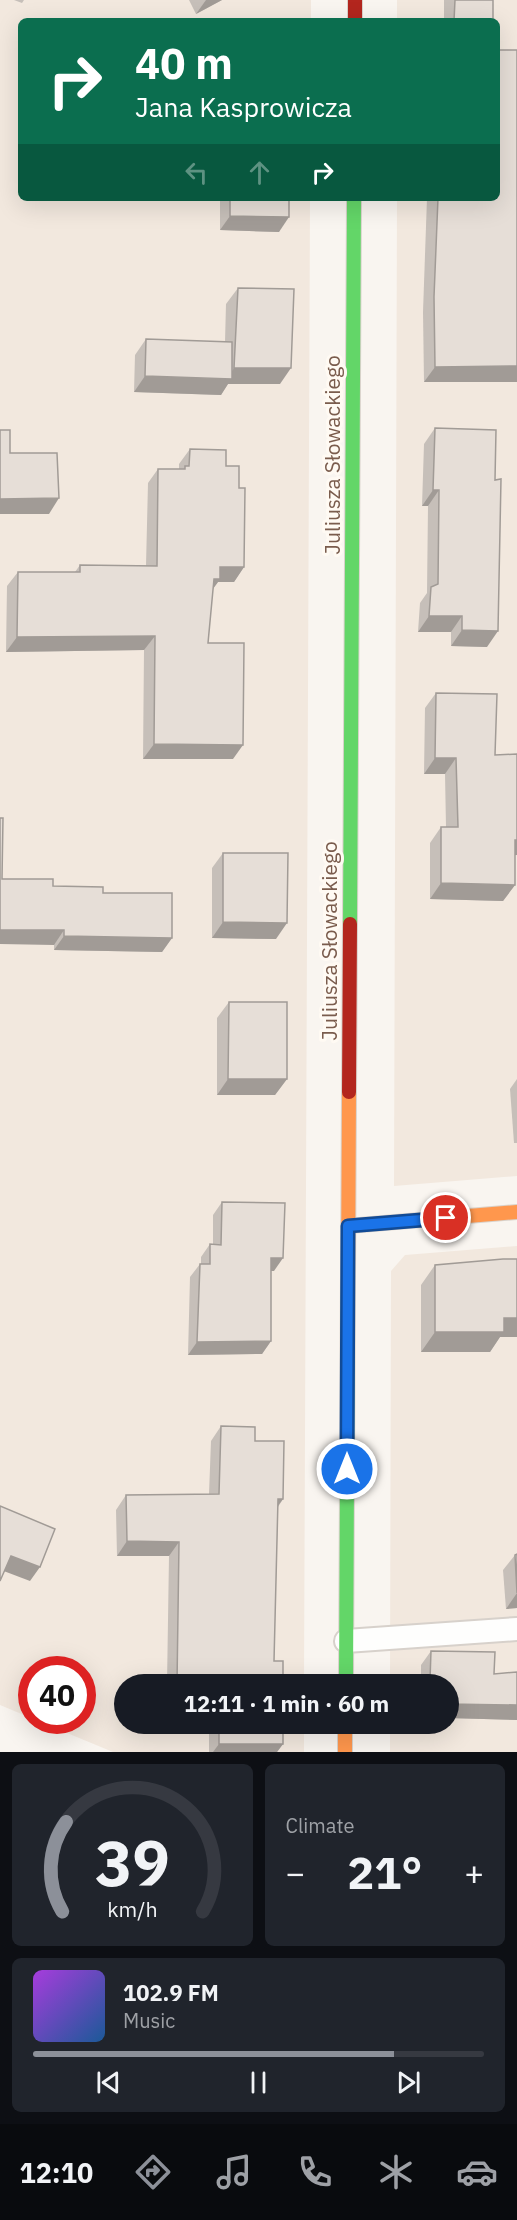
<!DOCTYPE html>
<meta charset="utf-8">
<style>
body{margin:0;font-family:"IBM Plex Sans",sans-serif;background:#20242c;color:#f1f3f6;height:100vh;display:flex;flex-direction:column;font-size:22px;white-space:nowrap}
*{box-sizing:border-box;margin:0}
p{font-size:20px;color:#9ea1a6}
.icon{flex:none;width:33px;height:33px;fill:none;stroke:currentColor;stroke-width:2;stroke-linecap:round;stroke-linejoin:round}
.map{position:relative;height:1752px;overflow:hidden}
.side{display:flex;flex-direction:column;gap:12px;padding:12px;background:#0d0f14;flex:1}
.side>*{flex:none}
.hud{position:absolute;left:18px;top:18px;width:482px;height:183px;border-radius:9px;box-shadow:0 6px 24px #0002;background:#0b6e4f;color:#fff;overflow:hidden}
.speed{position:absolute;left:18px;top:1656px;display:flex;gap:12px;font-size:30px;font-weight:700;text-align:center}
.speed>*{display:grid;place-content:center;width:78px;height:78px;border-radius:50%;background:#171b24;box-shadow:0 6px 24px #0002;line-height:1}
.speed .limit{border:9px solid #d22;background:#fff;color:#111}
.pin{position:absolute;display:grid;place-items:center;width:51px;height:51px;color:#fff;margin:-26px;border:3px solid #fff;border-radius:50%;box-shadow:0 2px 6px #0007}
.me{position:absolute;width:66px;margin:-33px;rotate:0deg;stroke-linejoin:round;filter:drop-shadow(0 0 4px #0008)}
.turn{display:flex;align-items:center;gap:21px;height:126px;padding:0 18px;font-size:27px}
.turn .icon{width:78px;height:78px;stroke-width:2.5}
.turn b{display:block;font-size:42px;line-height:51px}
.lanes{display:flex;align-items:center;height:57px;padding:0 18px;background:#0003;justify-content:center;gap:30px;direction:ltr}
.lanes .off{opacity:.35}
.big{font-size:45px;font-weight:800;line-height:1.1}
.side .widget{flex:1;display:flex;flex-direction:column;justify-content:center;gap:9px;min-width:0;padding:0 21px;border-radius:9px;background:#20242c}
.side .dial{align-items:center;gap:0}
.dial svg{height:156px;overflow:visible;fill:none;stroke:#363941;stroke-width:7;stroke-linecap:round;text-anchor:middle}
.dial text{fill:#f1f3f6;stroke:none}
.song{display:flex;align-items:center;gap:18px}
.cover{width:72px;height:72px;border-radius:9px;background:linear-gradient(135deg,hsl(280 70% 55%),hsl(210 70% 35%))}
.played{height:6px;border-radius:3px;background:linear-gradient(90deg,#8c9099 80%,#363941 80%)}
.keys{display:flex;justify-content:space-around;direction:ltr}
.heat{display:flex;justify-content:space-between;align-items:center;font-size:33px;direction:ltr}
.side .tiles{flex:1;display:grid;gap:12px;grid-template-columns:1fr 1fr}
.widget:last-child{grid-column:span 2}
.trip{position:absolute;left:114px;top:1674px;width:345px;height:60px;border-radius:30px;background:#171b24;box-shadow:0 6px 24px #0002;font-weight:800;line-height:60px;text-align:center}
.menu{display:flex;height:96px;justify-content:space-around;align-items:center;background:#090b0e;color:#9ea1a6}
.menu .icon{width:42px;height:42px}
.menu .on{color:#8c9099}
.menu b{font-size:27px;color:#f1f3f6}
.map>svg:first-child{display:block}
.residential{fill:#f2e8de}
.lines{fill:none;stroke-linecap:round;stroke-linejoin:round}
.lane-casing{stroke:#d7d1cb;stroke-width:26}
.fast-casing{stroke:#d9d2cb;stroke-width:16}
.slow-casing{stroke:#d9d2cb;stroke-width:16}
.jam-casing{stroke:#d9d2cb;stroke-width:16}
.lane{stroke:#fefefd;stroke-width:22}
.fast{stroke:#63d668;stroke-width:14}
.slow{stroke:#ff974d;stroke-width:14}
.jam{stroke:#b3261e;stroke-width:14}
.wall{fill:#c6bfb9}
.shaded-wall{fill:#a19b96}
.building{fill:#e6ded7;stroke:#a19b96;stroke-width:1.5}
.route-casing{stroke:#114b97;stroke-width:15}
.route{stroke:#1a73e8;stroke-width:10}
.labels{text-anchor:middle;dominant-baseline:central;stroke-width:6;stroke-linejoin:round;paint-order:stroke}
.street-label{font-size:21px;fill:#7a5c4d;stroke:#fffaf3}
</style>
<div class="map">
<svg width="517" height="1752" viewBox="0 0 517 1752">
<rect width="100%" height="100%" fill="#f9f5f0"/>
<g class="residential">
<polygon points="0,0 311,0 311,21 21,21 21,198 310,198 304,1684 124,1684 124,1724 304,1724 304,1752 113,1752 38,1721 82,1720 82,1670 32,1670 31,1718 0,1705"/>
<polygon points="397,0 517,0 517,1176 394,1186 397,198 496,198 496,21 397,21"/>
<polygon points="517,1246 517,1752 390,1752 390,1724 448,1724 448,1684 390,1684 391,1271 405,1255"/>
</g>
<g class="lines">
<g class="lane-casing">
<polyline id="lane" points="346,1641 517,1629"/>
</g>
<g class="fast-casing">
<g id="fast">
<polyline points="350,924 354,198"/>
<polyline points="346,1684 348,1275"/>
</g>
</g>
<g class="slow-casing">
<g id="slow">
<polyline points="348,1226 517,1212"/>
<polyline points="348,1275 349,1092"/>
<polyline points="345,1724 345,1752"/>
</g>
</g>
<g class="jam-casing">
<g id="jam">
<polyline points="355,0 355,21"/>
<polyline points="349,1092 350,924"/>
</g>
</g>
<use href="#lane" class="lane"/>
<use href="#fast" class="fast"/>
<use href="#slow" class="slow"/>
<use href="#jam" class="jam"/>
</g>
<g class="wall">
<polygon points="14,0 24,0 22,3"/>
<polygon points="189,0 222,0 196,14"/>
<rect x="444" y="0" width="49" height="21"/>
<polygon points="220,198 289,198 279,232 220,230"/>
<polygon points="427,198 496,198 517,234 517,382 424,382 423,312"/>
<polygon points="238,288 280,384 228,384 221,395 134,392 135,355 146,339 225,342 226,304"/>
<polygon points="435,428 487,647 451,646 451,632 418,632 420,603 427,593 428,506 422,506 424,444"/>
<polygon points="190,449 226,466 239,488 244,567 234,582 218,582 213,589 208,643 233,759 143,759 144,650 6,652 7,586 18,572 75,572 80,565 146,566 148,483 158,469 179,469 179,464"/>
<polygon points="436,693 495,755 515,855 515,885 503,901 430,899 430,843 441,827 446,827 445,774 424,774 425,708"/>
<polygon points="223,853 276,939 212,938 212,868"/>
<polygon points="2,879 103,893 172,938 162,952 54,950 54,945"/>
<polygon points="229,1002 287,1079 275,1095 217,1095 217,1018"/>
<polygon points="517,1079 517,1143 514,1143 510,1089"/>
<polygon points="222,1202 274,1271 271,1271 271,1341 262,1354 188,1355 190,1277 200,1264 201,1264 201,1257 210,1244 213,1244 213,1215"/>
<polygon points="517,1259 517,1337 500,1337 490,1352 421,1352 421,1285 435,1265"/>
<polygon points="221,1426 255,1441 283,1499 278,1507 274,1661 283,1684 167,1684 169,1556 117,1556 116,1510 126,1495 209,1494 211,1441"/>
<polygon points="517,1554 517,1608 506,1609 503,1570 515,1555"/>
<polygon points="431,1651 494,1674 517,1672 517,1720 448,1718 448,1684 418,1684 421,1681 421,1665"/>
<polygon points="149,1724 283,1724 283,1744 277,1752 209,1752 209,1731 143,1731"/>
</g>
<g class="shaded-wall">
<polygon points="206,0 222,0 196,14"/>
<polygon points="230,216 289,217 279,232 220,230"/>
<polygon points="517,366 517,382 424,382 435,367"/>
<polygon points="234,368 291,368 280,384 228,384 221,395 134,392 145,376 227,379"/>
<polygon points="433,490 439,490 428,506 422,506"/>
<polygon points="59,498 49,514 0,514 0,499"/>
<polygon points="220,567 244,567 234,582 218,582 209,594 204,594"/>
<polygon points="429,616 462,616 451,632 418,632"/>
<polygon points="462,630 498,631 487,647 451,646"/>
<polygon points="155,636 144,650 6,652 17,637"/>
<polygon points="154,744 243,745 233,759 143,759"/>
<polygon points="435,758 456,758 445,774 424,774"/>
<polygon points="515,840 517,840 517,855 504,856"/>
<polygon points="441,883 515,885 503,901 430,899"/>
<polygon points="223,922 287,923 276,939 212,938"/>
<polygon points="0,930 64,930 54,945 0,944"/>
<polygon points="64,936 172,938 162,952 54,950"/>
<polygon points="228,1079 287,1079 275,1095 217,1095"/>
<polygon points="271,1258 283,1258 274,1271 262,1271"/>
<polygon points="504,1318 517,1318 517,1337 500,1337 490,1352 421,1352 435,1332"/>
<polygon points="271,1341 262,1354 188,1355 197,1342"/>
<polygon points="278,1499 283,1499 272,1514"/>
<polygon points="127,1541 179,1542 169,1556 117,1556"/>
<polygon points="11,1556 40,1567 30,1581 1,1570"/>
<polygon points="517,1593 517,1608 506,1609"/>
<polygon points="448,1704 517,1705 517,1720 448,1718"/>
<polygon points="149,1724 214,1724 209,1731 143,1731"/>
<polygon points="219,1744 283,1744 277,1752 213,1752"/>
</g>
<g class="building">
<polygon points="455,0 493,0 493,21 454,21"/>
<polygon points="496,50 517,50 517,366 435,367 434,297 438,198 496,198"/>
<polygon points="230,198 289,198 289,217 230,216"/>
<polygon points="238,288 294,289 291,368 234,368"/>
<polygon points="146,339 232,342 232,379 145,376"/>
<polygon points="435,428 496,430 495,480 501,479 498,631 462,630 462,616 429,616 431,587 438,584 439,490 433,490"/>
<polygon points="0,430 10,430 10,453 57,453 59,498 0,499"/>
<polygon points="190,449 226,450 226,466 239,466 239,488 245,488 244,567 220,567 220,579 214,579 208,643 244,643 243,745 154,744 155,636 17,637 18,572 80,572 80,565 157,566 158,469 185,469 185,466 189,466"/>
<polygon points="436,693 497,694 495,755 517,754 517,840 515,840 515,885 441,883 441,827 458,827 456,758 435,758"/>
<polygon points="0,818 3,818 2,879 53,879 53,886 103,887 103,893 172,893 172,938 64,936 64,930 0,930"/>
<polygon points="223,853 288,853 287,923 223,922"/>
<polygon points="229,1002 287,1002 287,1079 228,1079"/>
<polygon points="222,1202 285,1203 283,1258 271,1258 271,1341 197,1342 200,1264 210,1264 210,1244 221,1245"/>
<polygon points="503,1259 517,1259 517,1318 504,1318 504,1332 435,1332 435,1265"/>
<polygon points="221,1426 255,1427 255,1441 284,1441 283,1499 278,1499 274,1661 283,1661 283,1684 177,1684 179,1542 127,1541 126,1495 219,1494"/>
<polygon points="0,1506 55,1529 40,1567 11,1556 0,1581"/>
<polygon points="517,1554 517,1593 515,1555"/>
<polygon points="431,1651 495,1652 494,1674 517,1672 517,1705 448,1704 448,1684 420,1684 420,1681 430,1680"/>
<rect x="219" y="1724" width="64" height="20"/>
</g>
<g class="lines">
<g class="route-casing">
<polyline id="route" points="347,1469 348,1226 446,1218"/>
</g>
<use href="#route" class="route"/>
</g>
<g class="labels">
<g class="street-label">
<text transform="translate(332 455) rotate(-90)">Juliusza Słowackiego</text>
<text transform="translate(329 941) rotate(-90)">Juliusza Słowackiego</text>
</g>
</g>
</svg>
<div class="speed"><div class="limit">40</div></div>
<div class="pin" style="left:446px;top:1218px;background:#d93025"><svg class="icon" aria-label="arrive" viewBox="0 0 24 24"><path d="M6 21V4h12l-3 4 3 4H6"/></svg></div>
<svg class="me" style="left:347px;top:1469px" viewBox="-20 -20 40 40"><circle r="17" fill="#1a73e8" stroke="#fff" stroke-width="3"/><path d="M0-11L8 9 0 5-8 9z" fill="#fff"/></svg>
<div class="trip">12:11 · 1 min · 60 m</div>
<div class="hud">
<div class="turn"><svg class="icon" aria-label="right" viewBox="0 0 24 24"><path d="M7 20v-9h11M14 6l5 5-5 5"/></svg><div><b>40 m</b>Jana Kasprowicza</div></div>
<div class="lanes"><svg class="icon off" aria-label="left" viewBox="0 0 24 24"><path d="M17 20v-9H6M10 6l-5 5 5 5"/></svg><svg class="icon off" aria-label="ahead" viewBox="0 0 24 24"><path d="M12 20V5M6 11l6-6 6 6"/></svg><svg class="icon" aria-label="right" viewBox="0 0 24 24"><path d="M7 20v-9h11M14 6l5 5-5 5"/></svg></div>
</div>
</div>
<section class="side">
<div class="tiles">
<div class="widget dial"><svg viewBox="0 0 100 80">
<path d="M14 69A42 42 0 1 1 86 69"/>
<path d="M14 69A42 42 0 0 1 16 23" stroke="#8c9099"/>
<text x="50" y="56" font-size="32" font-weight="700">39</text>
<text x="50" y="72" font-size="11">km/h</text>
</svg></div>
<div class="widget"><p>Climate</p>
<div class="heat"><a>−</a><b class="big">21°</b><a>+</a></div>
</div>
<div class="widget">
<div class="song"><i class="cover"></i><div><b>102.9 FM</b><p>Music</p></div></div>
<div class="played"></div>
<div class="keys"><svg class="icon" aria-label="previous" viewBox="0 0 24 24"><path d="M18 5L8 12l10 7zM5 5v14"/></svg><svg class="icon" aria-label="pause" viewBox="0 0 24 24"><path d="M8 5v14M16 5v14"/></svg><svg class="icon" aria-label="next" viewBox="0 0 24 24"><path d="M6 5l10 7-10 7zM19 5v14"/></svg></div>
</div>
</div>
</section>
<nav class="menu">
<b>12:10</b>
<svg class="icon on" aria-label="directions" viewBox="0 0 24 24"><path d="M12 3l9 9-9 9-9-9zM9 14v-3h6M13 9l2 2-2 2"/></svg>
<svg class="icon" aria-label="music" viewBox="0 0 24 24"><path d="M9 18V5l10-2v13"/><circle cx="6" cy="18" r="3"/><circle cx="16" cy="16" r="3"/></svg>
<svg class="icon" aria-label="phone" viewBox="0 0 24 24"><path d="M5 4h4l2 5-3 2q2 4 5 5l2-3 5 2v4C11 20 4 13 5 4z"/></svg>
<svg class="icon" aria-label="climate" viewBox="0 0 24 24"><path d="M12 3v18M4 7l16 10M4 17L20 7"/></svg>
<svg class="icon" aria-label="car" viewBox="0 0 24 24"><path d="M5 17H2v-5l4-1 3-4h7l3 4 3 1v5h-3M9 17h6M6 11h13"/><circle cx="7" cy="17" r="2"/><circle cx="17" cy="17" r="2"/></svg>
</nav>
